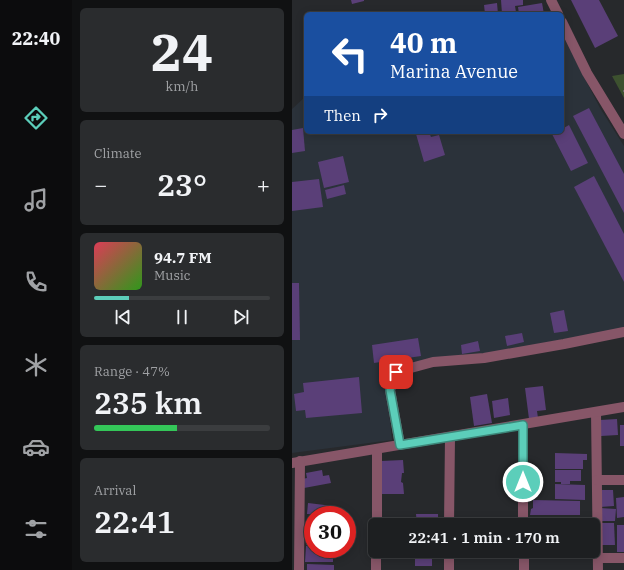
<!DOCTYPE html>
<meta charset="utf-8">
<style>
body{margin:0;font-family:"IBM Plex Serif",serif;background:#2a2c2e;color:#f1f3f6;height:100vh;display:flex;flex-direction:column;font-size:15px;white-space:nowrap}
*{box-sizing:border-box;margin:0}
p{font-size:13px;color:#a0a2a5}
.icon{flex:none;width:22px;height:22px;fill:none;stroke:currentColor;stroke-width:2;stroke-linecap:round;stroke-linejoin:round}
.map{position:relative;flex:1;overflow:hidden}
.side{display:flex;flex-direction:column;gap:8px;padding:8px;background:#101112;width:220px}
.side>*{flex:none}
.top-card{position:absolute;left:12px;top:12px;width:260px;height:122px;border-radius:6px;box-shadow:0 2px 10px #0003,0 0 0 1px #3b3d3f;background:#1a4fa0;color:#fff;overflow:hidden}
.speed{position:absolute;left:12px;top:506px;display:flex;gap:8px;font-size:20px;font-weight:700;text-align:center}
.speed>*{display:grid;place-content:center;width:52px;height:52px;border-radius:50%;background:#1d1f21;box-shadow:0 2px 10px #0003,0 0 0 1px #3b3d3f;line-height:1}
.speed .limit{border:6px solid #d22;background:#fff;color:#111}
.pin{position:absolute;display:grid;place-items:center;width:34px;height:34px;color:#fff;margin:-17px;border-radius:8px;box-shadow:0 2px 6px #0006}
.me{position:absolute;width:44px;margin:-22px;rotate:0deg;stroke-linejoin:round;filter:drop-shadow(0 0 3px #0008)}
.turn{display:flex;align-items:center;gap:14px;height:84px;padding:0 20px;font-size:18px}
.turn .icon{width:52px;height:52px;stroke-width:2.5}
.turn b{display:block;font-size:28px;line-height:34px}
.then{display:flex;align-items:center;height:38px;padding:0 20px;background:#0003;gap:8px;font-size:15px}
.big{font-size:30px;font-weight:600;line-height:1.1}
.side .card{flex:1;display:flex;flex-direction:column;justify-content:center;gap:6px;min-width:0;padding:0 14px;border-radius:6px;background:#2a2c2e}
.side .dial{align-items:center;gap:0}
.dial b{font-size:52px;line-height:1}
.song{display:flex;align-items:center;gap:12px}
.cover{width:48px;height:48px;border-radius:6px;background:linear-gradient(135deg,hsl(350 70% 55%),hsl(110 70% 35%))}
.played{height:4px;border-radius:2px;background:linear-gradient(90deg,#5cceba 20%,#3b3d3f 20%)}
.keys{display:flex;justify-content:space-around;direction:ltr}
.heat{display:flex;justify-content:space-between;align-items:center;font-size:22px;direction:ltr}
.charge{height:6px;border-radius:3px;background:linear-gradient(90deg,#34c759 47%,#3b3d3f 0)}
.trip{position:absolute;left:76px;top:518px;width:232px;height:40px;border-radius:6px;background:#1d1f21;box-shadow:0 2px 10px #0003,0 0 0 1px #3b3d3f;font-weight:600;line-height:40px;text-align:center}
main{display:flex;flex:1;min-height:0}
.menu{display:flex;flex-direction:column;width:72px;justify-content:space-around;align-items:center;background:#0c0c0d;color:#a0a2a5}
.menu .icon{width:28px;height:28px}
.menu .active{color:#5cceba}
.menu b{font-size:18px;color:#f1f3f6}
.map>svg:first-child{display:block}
.built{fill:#2b323a}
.green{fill:#3d512f}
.building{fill:#5a3f78}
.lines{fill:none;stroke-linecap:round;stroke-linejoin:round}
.path{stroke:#636568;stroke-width:2;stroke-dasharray:2 2;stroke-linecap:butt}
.minor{stroke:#875668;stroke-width:10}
.route-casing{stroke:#3c8679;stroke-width:10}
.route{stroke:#5cceba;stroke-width:7}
</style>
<main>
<nav class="menu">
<b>22:40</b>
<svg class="icon active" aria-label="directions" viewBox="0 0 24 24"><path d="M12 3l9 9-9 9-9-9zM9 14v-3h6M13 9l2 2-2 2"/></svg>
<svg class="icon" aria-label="music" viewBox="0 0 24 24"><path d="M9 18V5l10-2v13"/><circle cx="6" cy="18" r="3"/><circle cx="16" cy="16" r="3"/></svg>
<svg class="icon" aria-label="phone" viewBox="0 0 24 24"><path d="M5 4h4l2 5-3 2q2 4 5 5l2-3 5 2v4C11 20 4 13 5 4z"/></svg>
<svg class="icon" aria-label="climate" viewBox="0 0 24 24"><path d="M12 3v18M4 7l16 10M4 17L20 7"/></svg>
<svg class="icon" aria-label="car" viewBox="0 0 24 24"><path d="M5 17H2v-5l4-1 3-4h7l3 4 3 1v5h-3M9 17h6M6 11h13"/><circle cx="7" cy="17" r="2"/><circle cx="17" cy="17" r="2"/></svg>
<svg class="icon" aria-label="filters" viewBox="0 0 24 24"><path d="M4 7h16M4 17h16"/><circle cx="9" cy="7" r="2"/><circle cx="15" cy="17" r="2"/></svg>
</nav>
<section class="side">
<div class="card dial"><b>24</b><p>km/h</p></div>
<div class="card"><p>Climate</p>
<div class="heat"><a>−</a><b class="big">23°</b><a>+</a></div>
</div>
<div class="card">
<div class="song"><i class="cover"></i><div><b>94.7 FM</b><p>Music</p></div></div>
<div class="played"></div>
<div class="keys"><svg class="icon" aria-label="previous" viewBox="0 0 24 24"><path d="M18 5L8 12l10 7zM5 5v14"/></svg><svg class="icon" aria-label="pause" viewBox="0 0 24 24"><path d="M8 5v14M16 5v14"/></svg><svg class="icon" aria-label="next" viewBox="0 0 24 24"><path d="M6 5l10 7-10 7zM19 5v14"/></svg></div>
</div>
<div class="card"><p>Range · 47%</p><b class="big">235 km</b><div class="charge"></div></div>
<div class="card"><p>Arrival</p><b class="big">22:41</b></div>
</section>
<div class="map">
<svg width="332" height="570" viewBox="0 0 332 570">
<rect width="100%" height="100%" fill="#27292c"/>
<polygon class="built" points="270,34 308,108 332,146 332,328 93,373 100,440 0,453 0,109 14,96 14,132 270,132"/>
<polygon class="green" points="332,74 332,98 320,76"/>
<g class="building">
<polygon points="59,0 72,0 72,1 60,4"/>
<polygon points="209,0 231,0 231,5 223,6 224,12 210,14"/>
<polygon points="279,0 307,0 326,36 303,48"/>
<polygon points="205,3 206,14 193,14 192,5"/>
<polygon points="250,3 252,14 227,14 226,7"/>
<polygon points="297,108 332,174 332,213 281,116"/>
<polygon points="277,125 296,163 279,171 260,134 264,132 270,132 270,129"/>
<polygon points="11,128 13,151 0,153 0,130"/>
<polygon points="132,132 137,132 139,137 147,135 153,155 132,162 124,134"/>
<polygon points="51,156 57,182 32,188 26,162"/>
<polygon points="302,176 332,234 332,282 282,187"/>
<polygon points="27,179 31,207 0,211 0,182"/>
<polygon points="52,185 54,194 35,199 33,190"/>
<polygon points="0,283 7,283 8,340 0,340"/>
<polygon points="272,310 276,331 262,333 258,313"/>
<polygon points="230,333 232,342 215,346 213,336"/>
<polygon points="126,338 129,356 82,363 80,345"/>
<polygon points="186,341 188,351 170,354 169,345"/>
<polygon points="67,377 70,413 14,418 13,410 4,411 2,394 12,392 11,383"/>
<polygon points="251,386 254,410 245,411 246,418 237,419 233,388"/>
<polygon points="195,394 200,423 182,426 178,397"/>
<polygon points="216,398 218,415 202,418 200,401"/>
<polygon points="325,419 326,435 309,436 308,420"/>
<rect x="328" y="425" width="4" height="21"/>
<polygon points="263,453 295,454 295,460 291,460 291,469 263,469"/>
<polygon points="111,460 112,473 110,473 109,482 111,483 112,494 87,494 89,461"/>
<polygon points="30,470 31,476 37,475 39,483 12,488 10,479 15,478 14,473"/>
<polygon points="263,470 289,470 289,481 278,481 278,484 269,484 269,482 263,482"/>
<polygon points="263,484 293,485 293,500 263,499"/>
<polygon points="307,490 321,490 322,506 308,507"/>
<polygon points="332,497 332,517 325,518 324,498"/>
<polygon points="241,500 288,501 288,515 238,515 239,509 241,508"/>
<polygon points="16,503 41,506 41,515 15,514"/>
<polygon points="308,508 324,509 323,521 308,521"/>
<polygon points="124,514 146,514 146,525 125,525"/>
<rect x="16" y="517" width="5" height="12"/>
<polygon points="307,523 322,523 323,545 308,545"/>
<rect x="325" y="525" width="7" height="27"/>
<rect x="14" y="531" width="7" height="14"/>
<polygon points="14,546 21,546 21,549 41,549 41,562 13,562"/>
<polygon points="118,551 143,551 143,553 140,554 140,566 123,566 123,557 119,557"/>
<polygon points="15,564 42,565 42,570 15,570"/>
</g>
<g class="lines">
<polyline class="path" points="331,91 332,91"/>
<g class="minor">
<polyline points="259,0 266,14"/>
<polyline points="270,22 295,73 332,134"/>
<polyline points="304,412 306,570"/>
<polyline points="231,425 231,525"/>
<polyline points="108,445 98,390 104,372 141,362 192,358 272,344 332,332"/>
<polyline points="0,463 332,407"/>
<polyline points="305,480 332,480"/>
<polyline points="85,525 85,449"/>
<polyline points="157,525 158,437"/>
<polyline points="232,551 232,570"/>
<polyline points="306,558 332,558"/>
<polyline points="7,570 8,461"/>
<polyline points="84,570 84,551"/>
<polyline points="157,570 157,551"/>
</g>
</g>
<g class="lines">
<g class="route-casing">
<polyline id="route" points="104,372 98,390 108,445 231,425 231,482"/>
</g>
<use href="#route" class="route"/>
</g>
</svg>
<div class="speed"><div class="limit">30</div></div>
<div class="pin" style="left:104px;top:372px;background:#d93025"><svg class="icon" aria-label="arrive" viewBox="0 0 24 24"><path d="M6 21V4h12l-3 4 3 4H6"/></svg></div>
<svg class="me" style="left:231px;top:482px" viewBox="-20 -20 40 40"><circle r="17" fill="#5cceba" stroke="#fff" stroke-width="3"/><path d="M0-11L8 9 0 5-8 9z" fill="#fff"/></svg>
<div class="trip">22:41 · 1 min · 170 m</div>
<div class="top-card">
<div class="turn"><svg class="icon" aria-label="left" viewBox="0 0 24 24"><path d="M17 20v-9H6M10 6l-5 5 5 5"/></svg><div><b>40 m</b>Marina Avenue</div></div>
<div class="then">Then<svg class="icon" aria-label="right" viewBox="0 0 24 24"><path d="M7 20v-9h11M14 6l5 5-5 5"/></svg></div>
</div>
</div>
</main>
